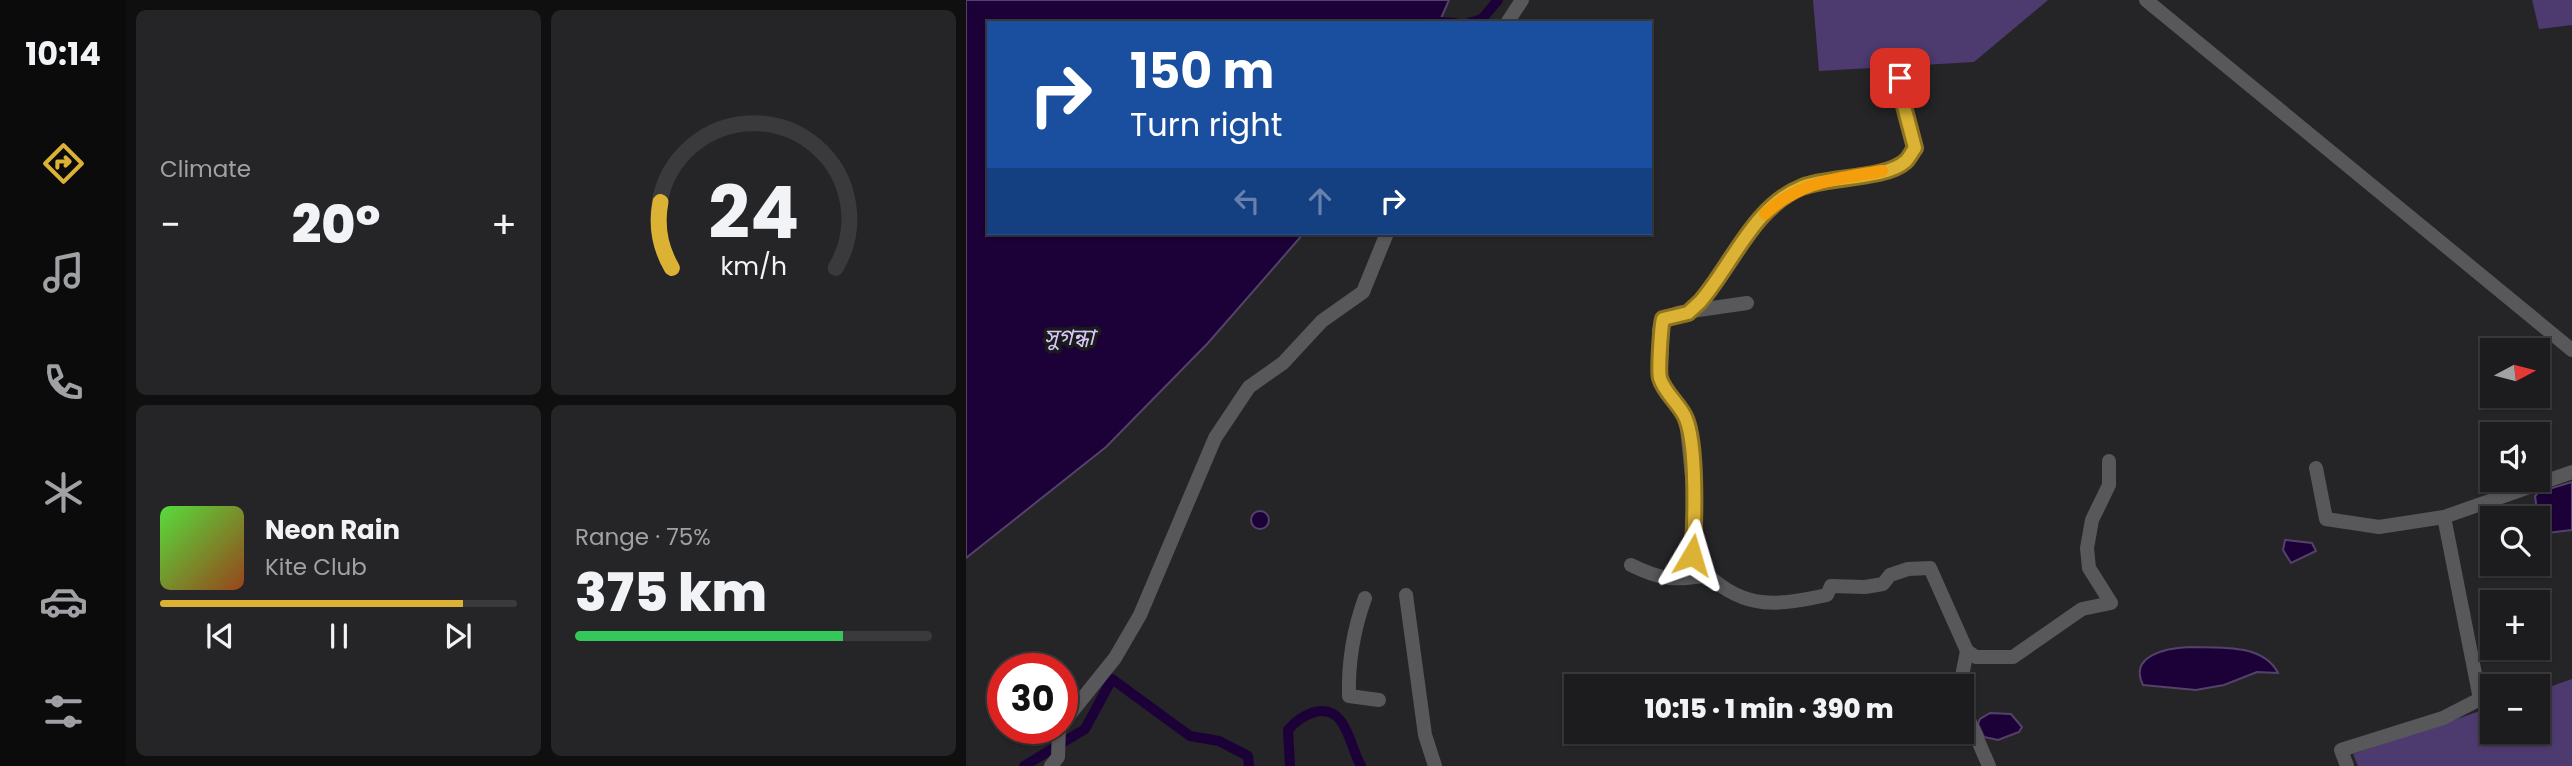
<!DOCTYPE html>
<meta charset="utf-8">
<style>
body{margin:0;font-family:Poppins,"Noto Sans Bengali",sans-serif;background:#252426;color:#f1f3f6;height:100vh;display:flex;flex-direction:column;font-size:26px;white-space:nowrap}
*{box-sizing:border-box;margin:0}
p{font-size:23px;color:#a0a1a4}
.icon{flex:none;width:38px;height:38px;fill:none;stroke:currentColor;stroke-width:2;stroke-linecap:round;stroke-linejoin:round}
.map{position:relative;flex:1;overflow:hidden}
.side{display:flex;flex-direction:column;gap:10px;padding:10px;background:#0f0f10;width:840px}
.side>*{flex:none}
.guide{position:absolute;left:21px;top:21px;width:665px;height:214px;border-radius:0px;box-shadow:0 2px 5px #0004,0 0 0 2px #3a393b;background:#1a4fa0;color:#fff;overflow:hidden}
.needle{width:46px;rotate:83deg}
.buttons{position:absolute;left:1514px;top:338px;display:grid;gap:14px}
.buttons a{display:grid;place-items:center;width:70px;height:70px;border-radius:0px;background:#1c1b1d;box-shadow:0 2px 5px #0004,0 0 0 2px #3a393b;font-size:35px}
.speed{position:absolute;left:21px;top:653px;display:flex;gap:14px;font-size:35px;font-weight:700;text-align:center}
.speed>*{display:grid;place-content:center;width:91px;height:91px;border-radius:50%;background:#1c1b1d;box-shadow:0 2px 5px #0004,0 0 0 2px #3a393b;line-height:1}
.speed .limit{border:10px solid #d22;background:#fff;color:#111}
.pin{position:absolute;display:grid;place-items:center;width:60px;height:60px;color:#fff;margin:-30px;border-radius:14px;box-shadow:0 4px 10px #0006}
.me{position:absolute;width:77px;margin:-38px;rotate:7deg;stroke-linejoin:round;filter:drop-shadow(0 0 5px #0008)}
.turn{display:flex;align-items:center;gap:24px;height:147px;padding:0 28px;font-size:32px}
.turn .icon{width:91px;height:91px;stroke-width:2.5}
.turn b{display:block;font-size:49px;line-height:60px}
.lanes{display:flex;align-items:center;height:66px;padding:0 28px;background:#0003;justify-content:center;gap:35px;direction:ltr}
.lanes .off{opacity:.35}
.big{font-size:52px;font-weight:800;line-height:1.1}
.side .tile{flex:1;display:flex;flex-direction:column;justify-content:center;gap:10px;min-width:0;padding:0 24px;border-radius:10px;background:#252426}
.side .dial{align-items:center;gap:0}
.dial svg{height:182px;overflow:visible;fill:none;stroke:#3a393b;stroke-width:7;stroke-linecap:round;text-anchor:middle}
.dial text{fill:#f1f3f6;stroke:none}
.song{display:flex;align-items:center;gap:21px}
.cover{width:84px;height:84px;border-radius:10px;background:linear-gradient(135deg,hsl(110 70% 55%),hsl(20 70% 35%))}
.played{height:7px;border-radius:4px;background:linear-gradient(90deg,#dbb233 85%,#3a393b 85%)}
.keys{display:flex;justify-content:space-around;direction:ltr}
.heat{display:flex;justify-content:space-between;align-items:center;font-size:38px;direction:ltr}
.charge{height:10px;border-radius:5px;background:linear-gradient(90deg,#34c759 75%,#3a393b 0)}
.side .tiles{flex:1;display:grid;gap:10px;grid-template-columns:repeat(2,1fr)}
.trip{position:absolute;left:598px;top:674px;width:410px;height:70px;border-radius:0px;background:#1c1b1d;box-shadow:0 2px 5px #0004,0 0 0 2px #3a393b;font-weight:800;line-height:70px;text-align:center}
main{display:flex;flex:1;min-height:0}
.tabs{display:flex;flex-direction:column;width:126px;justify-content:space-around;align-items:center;background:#0b0b0c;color:#a0a1a4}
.tabs .icon{width:49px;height:49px}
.tabs .active{color:#dbb233}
.tabs b{font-size:32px;color:#f1f3f6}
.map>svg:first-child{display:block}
.green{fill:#4d3a6f}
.water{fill:#1c0138;stroke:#55426a;stroke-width:2}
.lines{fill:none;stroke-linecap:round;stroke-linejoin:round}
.canal{stroke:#1c0138;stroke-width:10}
.minor{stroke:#58585a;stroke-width:14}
.route-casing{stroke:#8e7421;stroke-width:18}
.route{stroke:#dbb233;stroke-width:12}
.slow{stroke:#f59e0b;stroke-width:12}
.labels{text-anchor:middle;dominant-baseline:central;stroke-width:7;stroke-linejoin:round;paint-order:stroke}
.water-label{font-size:23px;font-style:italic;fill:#d6c8f4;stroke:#1b1a1d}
</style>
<main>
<nav class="tabs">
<b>10:14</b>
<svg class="icon active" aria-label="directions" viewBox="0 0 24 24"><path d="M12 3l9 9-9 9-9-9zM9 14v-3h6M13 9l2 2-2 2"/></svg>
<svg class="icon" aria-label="music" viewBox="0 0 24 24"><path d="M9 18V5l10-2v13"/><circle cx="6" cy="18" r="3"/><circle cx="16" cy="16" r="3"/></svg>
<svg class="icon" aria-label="phone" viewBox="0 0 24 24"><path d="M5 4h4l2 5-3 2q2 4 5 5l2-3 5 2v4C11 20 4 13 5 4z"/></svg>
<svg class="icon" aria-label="climate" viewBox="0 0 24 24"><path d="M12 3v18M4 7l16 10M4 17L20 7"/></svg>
<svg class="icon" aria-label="car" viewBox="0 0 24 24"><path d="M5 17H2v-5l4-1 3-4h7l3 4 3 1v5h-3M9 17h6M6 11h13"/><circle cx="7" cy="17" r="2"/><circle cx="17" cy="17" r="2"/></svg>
<svg class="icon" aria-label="filters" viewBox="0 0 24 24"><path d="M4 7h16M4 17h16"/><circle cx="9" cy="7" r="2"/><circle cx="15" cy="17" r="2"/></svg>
</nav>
<section class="side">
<div class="tiles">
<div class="tile"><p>Climate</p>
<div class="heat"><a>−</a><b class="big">20°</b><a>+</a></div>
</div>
<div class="tile dial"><svg viewBox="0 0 100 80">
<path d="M14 69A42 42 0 1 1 86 69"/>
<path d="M14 69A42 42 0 0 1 9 40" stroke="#dbb233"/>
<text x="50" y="56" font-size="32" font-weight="700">24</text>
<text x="50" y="72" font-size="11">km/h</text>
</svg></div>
<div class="tile">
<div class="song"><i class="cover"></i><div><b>Neon Rain</b><p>Kite Club</p></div></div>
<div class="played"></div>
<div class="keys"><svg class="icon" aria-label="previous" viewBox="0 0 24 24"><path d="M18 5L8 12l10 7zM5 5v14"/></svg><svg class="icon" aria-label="pause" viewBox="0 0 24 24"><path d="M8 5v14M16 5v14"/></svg><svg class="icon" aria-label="next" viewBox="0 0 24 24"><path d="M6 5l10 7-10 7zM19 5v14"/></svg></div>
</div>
<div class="tile"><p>Range · 75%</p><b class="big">375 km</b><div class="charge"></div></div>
</div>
</section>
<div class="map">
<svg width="1606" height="766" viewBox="0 0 1606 766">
<rect width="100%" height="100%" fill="#252427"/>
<g class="green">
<polygon points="847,0 1082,0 1008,62 853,71"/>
<polygon points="1566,0 1606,0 1606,25 1573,29"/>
<polygon points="1606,679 1606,766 1392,766 1387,754 1526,707 1526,732 1572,732 1572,691"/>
</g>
<g class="water">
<polygon points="0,0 483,0 473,23 23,23 23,233 338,233 242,343 140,447 0,558"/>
<polygon points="1606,482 1606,530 1581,533 1572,517 1569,496 1573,492"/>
<circle cx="294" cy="520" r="9"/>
<polygon points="1319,540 1346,543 1350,551 1325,563 1317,550"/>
<path d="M1223,647C1252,648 1297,643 1312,673L1291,672L1258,685L1230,690L1177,685C1162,655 1202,648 1223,647Z"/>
<polygon points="1024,713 1045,714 1056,727 1053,732 1032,740 1018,737 1012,724 1014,719"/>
</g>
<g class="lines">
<g class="canal">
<polyline points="461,21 489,23"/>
<polyline points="503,23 516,19 532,0"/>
<polyline points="58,766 119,729 146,679 224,736 253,741 282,756 283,766"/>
<path d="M324,766L322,730C334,716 359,701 374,720C384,732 387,752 395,766"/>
</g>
<g class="minor">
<polyline points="1180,0 1606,350"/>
<polyline points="541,23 556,0"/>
<path d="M721,313C764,277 782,208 836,187C863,176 918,180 940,161C943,158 946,152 949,148L934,91L937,69"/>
<polyline points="1350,468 1360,519 1413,527 1478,517 1606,472"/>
<path d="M665,565C695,580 709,581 742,575C780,611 814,605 861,595L865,586L899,587L917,584L924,575L942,569L964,568L1001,651L1010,657H1047L1116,609L1145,603L1123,568L1121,548L1126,520L1143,485V461"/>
<polyline points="742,575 729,564 726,555 730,515 720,419 694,378 696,352 693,330 697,319 712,313 781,303"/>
<polyline points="440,595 459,735 469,766"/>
<path d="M399,598C387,631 382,661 383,696L413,700"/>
<polyline points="994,686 1001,651"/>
<polyline points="996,693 1003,720 1023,766"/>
<polyline points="96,724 149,658 174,615 249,438 283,387 317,363 356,321 397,292 421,233"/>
<polyline points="85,766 92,757 93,728"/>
<polyline points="1381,766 1375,750 1477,718 1514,699 1478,517"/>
</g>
</g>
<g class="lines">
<g class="route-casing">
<path id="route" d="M726,555C729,525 731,446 720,419C715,405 698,393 694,378C692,371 695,326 697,319L722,313L734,302C766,265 788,206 836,187C863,176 919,180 940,161C943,158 946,152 949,148L934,91V78"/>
</g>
<use href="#route" class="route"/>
<path class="slow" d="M799,214C834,181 870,179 916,171"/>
</g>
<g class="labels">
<g class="water-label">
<text x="103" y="337">সুগন্ধা</text>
</g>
</g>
</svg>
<div class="buttons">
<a><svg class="needle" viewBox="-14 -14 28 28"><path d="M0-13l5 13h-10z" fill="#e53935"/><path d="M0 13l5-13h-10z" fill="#a0a1a4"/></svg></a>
<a><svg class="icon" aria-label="sound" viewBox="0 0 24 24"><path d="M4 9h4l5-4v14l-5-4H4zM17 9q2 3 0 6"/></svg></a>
<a><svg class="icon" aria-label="search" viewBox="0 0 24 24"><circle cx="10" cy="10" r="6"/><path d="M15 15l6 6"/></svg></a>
<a>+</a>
<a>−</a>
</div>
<div class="speed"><div class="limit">30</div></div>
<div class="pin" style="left:934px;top:78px;background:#d93025"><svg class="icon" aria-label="arrive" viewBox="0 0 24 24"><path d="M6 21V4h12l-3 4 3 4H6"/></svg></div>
<svg class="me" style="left:726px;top:555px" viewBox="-20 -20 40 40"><path d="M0-17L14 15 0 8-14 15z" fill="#dbb233" stroke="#fff" stroke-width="4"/></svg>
<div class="trip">10:15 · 1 min · 390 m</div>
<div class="guide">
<div class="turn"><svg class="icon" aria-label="right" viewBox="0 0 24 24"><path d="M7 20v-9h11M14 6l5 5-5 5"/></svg><div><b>150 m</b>Turn right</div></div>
<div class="lanes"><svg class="icon off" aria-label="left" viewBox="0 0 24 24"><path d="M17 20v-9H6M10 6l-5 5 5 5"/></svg><svg class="icon off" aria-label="ahead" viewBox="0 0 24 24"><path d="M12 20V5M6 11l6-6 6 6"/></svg><svg class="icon" aria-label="right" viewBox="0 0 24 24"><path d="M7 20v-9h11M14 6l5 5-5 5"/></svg></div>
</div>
</div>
</main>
